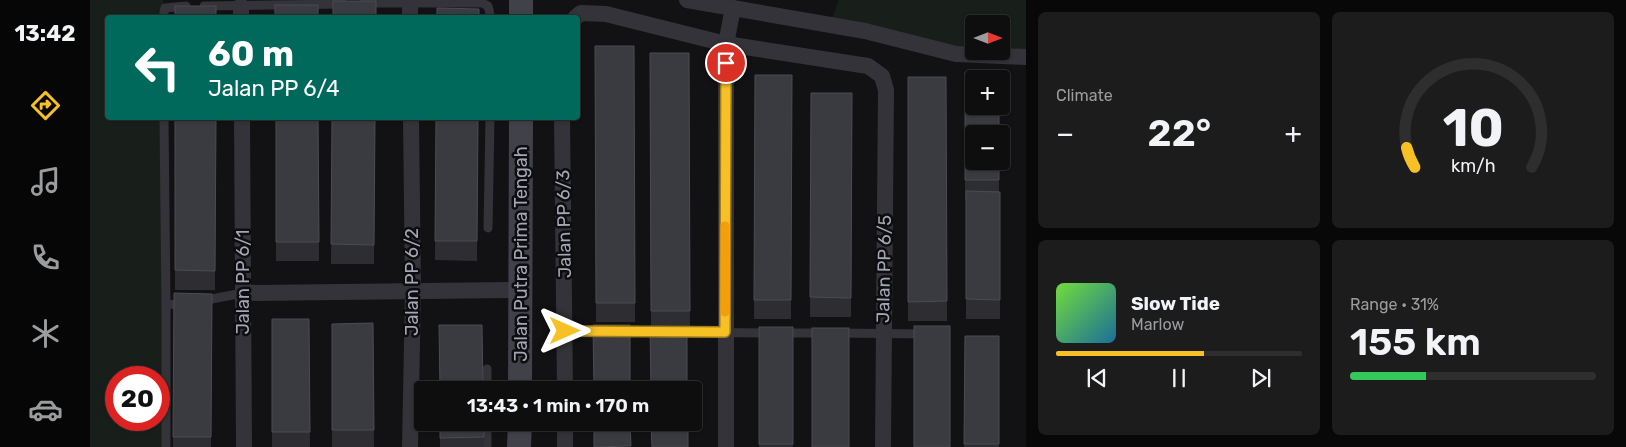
<!DOCTYPE html>
<meta charset="utf-8">
<style>
body{margin:0;font-family:Rubik,sans-serif;background:#1c1c1d;color:#f1f3f6;height:100vh;display:flex;flex-direction:column;font-size:19px;white-space:nowrap}
*{box-sizing:border-box;margin:0}
p{font-size:16px;color:#9b9c9e}
.icon{flex:none;width:28px;height:28px;fill:none;stroke:currentColor;stroke-width:2;stroke-linecap:round;stroke-linejoin:round}
.map{position:relative;flex:1;overflow:hidden}
.drawer{display:flex;flex-direction:column;gap:12px;padding:12px;background:#080808;width:600px}
.drawer>*{flex:none}
.guide{position:absolute;left:15px;top:15px;width:475px;height:105px;border-radius:5px;box-shadow:0 1px 4px #0004,0 0 0 1px #2e2e2f;background:#00695c;color:#fff;overflow:hidden}
.needle{width:32px;rotate:90deg}
.fabs{position:absolute;left:875px;top:15px;display:grid;gap:10px}
.fabs a{display:grid;place-items:center;width:45px;height:45px;border-radius:5px;background:#0e0e0f;box-shadow:0 1px 4px #0004,0 0 0 1px #2e2e2f;font-size:25px}
.speed{position:absolute;left:15px;top:366px;display:flex;gap:10px;font-size:25px;font-weight:700;text-align:center}
.speed>*{display:grid;place-content:center;width:65px;height:65px;border-radius:50%;background:#0e0e0f;box-shadow:0 1px 4px #0004,0 0 0 1px #2e2e2f;line-height:1}
.speed .limit{border:8px solid #d22;background:#fff;color:#111}
.pin{position:absolute;display:grid;place-items:center;width:42px;height:42px;color:#fff;margin:-21px;border:2px solid #fff;border-radius:50%;box-shadow:0 1px 5px #0007}
.me{position:absolute;width:55px;margin:-28px;rotate:90deg;stroke-linejoin:round;filter:drop-shadow(0 0 4px #0008)}
.turn{display:flex;align-items:center;gap:18px;height:105px;padding:0 20px;font-size:22px}
.turn .icon{width:65px;height:65px;stroke-width:2.5}
.turn b{display:block;font-size:35px;line-height:42px}
.big{font-size:38px;font-weight:600;line-height:1.1}
.drawer .card{flex:1;display:flex;flex-direction:column;justify-content:center;gap:8px;min-width:0;padding:0 18px;border-radius:8px;background:#1c1c1d}
.drawer .dial{align-items:center;gap:0}
.dial svg{height:130px;overflow:visible;fill:none;stroke:#2e2e2f;stroke-width:7;stroke-linecap:round;text-anchor:middle}
.dial text{fill:#f1f3f6;stroke:none}
.song{display:flex;align-items:center;gap:15px}
.cover{width:60px;height:60px;border-radius:8px;background:linear-gradient(135deg,hsl(100 70% 55%),hsl(200 70% 35%))}
.played{height:5px;border-radius:2px;background:linear-gradient(90deg,#f7c126 60%,#2e2e2f 60%)}
.keys{display:flex;justify-content:space-around;direction:ltr}
.heat{display:flex;justify-content:space-between;align-items:center;font-size:28px;direction:ltr}
.charge{height:8px;border-radius:4px;background:linear-gradient(90deg,#34c759 31%,#2e2e2f 0)}
.drawer .tiles{flex:1;display:grid;gap:12px;grid-template-columns:repeat(2,1fr)}
.trip{position:absolute;left:324px;top:381px;width:288px;height:50px;border-radius:5px;background:#0e0e0f;box-shadow:0 1px 4px #0004,0 0 0 1px #2e2e2f;font-weight:600;line-height:50px;text-align:center}
main{display:flex;flex:1;min-height:0}
.menu{display:flex;flex-direction:column;width:90px;justify-content:space-around;align-items:center;background:#060606;color:#9b9c9e}
.menu .icon{width:35px;height:35px}
.menu .current{color:#f7c126}
.menu b{font-size:22px;color:#f1f3f6}
.map>svg:first-child{display:block}
.green{fill:#181f1a;fill-rule:evenodd}
.lines{fill:none;stroke-linecap:round;stroke-linejoin:round}
.lane{stroke:#333339;stroke-width:9}
.street{stroke:#333339;stroke-width:16}
.secondary{stroke:#414249;stroke-width:24}
.wall{fill:#2e2e32}
.building{fill:#3a3b40;stroke:#4b4c52}
.route-casing{stroke:#a17d19;stroke-width:12}
.route{stroke:#f7c126;stroke-width:9}
.slow{stroke:#f59e0b;stroke-width:9}
.labels{text-anchor:middle;dominant-baseline:central;stroke-width:5;stroke-linejoin:round;paint-order:stroke}
.street-label{font-size:18px;fill:#a3a7b5;stroke:#0d0d0f}
</style>
<main>
<nav class="menu">
<b>13:42</b>
<svg class="icon current" aria-label="directions" viewBox="0 0 24 24"><path d="M12 3l9 9-9 9-9-9zM9 14v-3h6M13 9l2 2-2 2"/></svg>
<svg class="icon" aria-label="music" viewBox="0 0 24 24"><path d="M9 18V5l10-2v13"/><circle cx="6" cy="18" r="3"/><circle cx="16" cy="16" r="3"/></svg>
<svg class="icon" aria-label="phone" viewBox="0 0 24 24"><path d="M5 4h4l2 5-3 2q2 4 5 5l2-3 5 2v4C11 20 4 13 5 4z"/></svg>
<svg class="icon" aria-label="climate" viewBox="0 0 24 24"><path d="M12 3v18M4 7l16 10M4 17L20 7"/></svg>
<svg class="icon" aria-label="car" viewBox="0 0 24 24"><path d="M5 17H2v-5l4-1 3-4h7l3 4 3 1v5h-3M9 17h6M6 11h13"/><circle cx="7" cy="17" r="2"/><circle cx="17" cy="17" r="2"/></svg>
</nav>
<div class="map">
<svg width="936" height="447" viewBox="0 0 936 447">
<rect width="100%" height="100%" fill="#121214"/>
<g class="green">
<path d="M0,0H73V17L18,18V118H74L80,447H0ZM26,378H69V420H26Z"/>
<polygon points="749,0 936,0 936,50 911,51 911,24 884,24 884,51 741,21"/>
</g>
<g class="lines">
<g class="lane">
<polyline points="274,3 392,3 398,6 401,18"/>
<polyline points="114,6 253,4"/>
<polyline points="73,18 75,8 96,6"/>
<polyline points="74,118 76,305 96,303"/>
<polyline points="398,228 400,118"/>
<polyline points="111,301 153,293"/>
<polyline points="475,331 515,331"/>
<polyline points="528,331 570,332"/>
<polyline points="586,332 680,333"/>
<polyline points="693,333 733,333"/>
<polyline points="748,333 835,334"/>
<polyline points="397,369 397,390"/>
<polyline points="397,422 397,447"/>
<polyline points="76,447 76,305"/>
</g>
<g class="street">
<polyline points="597,0 775,31 866,54 936,57"/>
<polyline points="320,2 320,18"/>
<polyline points="151,6 151,18"/>
<polyline points="485,18 491,13 516,14 636,44 778,66 792,76 796,90 793,447"/>
<polyline points="152,118 154,447"/>
<polyline points="472,118 475,390"/>
<polyline points="153,293 431,290"/>
<polyline points="320,447 323,291 321,118"/>
<polyline points="475,447 475,422"/>
<polyline points="636,447 636,44 643,8"/>
</g>
<g class="secondary">
<polyline points="431,18 431,0"/>
<polyline points="430,390 431,118"/>
<polyline points="429,447 430,422"/>
</g>
</g>
<g class="wall">
<polygon points="505,46 544,46 545,322 506,322"/>
<polygon points="560,53 599,53 600,330 561,327"/>
<polygon points="875,72 909,161 909,192 910,192 910,319 876,319 876,199 875,199"/>
<polygon points="665,75 702,75 701,319 664,319"/>
<polygon points="818,77 856,77 857,321 818,321"/>
<polygon points="721,93 762,93 761,317 720,317"/>
<polygon points="85,118 126,118 125,290 85,290"/>
<polygon points="186,118 228,118 229,261 186,261"/>
<polygon points="242,118 285,118 284,264 241,264"/>
<polygon points="346,118 388,118 387,261 345,260"/>
<polygon points="84,293 122,294 121,447 83,447"/>
<polygon points="182,319 219,319 220,447 182,447"/>
<polygon points="283,323 284,447 242,447 242,324"/>
<rect x="669" y="327" width="34" height="120"/>
<polygon points="875,336 909,336 909,447 874,447"/>
<rect x="350" y="422" width="44" height="25"/>
</g>
<g class="building">
<rect x="243" y="1" width="43" height="17"/>
<rect x="185" y="5" width="43" height="13"/>
<rect x="85" y="6" width="41" height="12"/>
<polygon points="347,8 389,9 389,18 347,18"/>
<polygon points="505,46 544,46 545,303 506,303"/>
<polygon points="560,53 599,53 600,311 561,311"/>
<polygon points="875,72 909,72 909,79 884,79 884,106 909,106 909,134 884,134 884,161 909,161 909,180 875,180"/>
<polygon points="665,75 702,75 701,300 664,300"/>
<polygon points="818,77 856,77 857,301 818,302"/>
<polygon points="721,93 762,93 761,298 720,297"/>
<polygon points="85,118 126,118 125,271 85,270"/>
<polygon points="186,118 228,118 229,242 186,242"/>
<polygon points="242,118 285,118 284,245 241,244"/>
<polygon points="346,118 388,118 387,241 345,241"/>
<polygon points="876,191 910,192 910,300 876,299"/>
<polygon points="84,293 122,294 121,437 83,437"/>
<polygon points="182,319 219,319 220,432 182,432"/>
<polygon points="283,323 284,430 242,430 242,324"/>
<polygon points="349,325 392,325 393,390 350,390"/>
<polygon points="503,325 540,325 540,390 504,390"/>
<rect x="824" y="326" width="36" height="121"/>
<polygon points="560,327 597,327 597,390 561,390"/>
<rect x="669" y="327" width="34" height="117"/>
<rect x="722" y="328" width="37" height="119"/>
<polygon points="875,336 909,336 909,444 874,444"/>
<polygon points="350,422 394,422 394,437 350,438"/>
<polygon points="504,422 540,422 541,446 504,447"/>
<polygon points="561,422 598,422 598,447 562,447"/>
</g>
<g class="lines">
<g class="route-casing">
<polyline id="route" points="475,331 635,332 636,63"/>
</g>
<use href="#route" class="route"/>
<polyline class="slow" points="635,312 635,226"/>
</g>
<g class="labels">
<g class="street-label">
<text transform="translate(474 224) rotate(-91)">Jalan PP 6/3</text>
<text transform="translate(431 254) rotate(-90)">Jalan Putra Prima Tengah</text>
<text transform="translate(794 269) rotate(-89)">Jalan PP 6/5</text>
<text transform="translate(153 282) rotate(-90)">Jalan PP 6/1</text>
<text transform="translate(322 282) rotate(-90)">Jalan PP 6/2</text>
</g>
</g>
</svg>
<div class="fabs">
<a><svg class="needle" viewBox="-14 -14 28 28"><path d="M0-13l5 13h-10z" fill="#e53935"/><path d="M0 13l5-13h-10z" fill="#9b9c9e"/></svg></a>
<a>+</a>
<a>−</a>
</div>
<div class="speed"><div class="limit">20</div></div>
<div class="pin" style="left:636px;top:63px;background:#d93025"><svg class="icon" aria-label="arrive" viewBox="0 0 24 24"><path d="M6 21V4h12l-3 4 3 4H6"/></svg></div>
<svg class="me" style="left:475px;top:331px" viewBox="-20 -20 40 40"><path d="M0-17L14 15 0 8-14 15z" fill="#f7c126" stroke="#fff" stroke-width="4"/></svg>
<div class="trip">13:43 · 1 min · 170 m</div>
<div class="guide">
<div class="turn"><svg class="icon" aria-label="left" viewBox="0 0 24 24"><path d="M17 20v-9H6M10 6l-5 5 5 5"/></svg><div><b>60 m</b>Jalan PP 6/4</div></div>
</div>
</div>
<section class="drawer">
<div class="tiles">
<div class="card"><p>Climate</p>
<div class="heat"><a>−</a><b class="big">22°</b><a>+</a></div>
</div>
<div class="card dial"><svg viewBox="0 0 100 80">
<path d="M14 69A42 42 0 1 1 86 69"/>
<path d="M14 69A42 42 0 0 1 9 57" stroke="#f7c126"/>
<text x="50" y="56" font-size="32" font-weight="700">10</text>
<text x="50" y="72" font-size="11">km/h</text>
</svg></div>
<div class="card">
<div class="song"><i class="cover"></i><div><b>Slow Tide</b><p>Marlow</p></div></div>
<div class="played"></div>
<div class="keys"><svg class="icon" aria-label="previous" viewBox="0 0 24 24"><path d="M18 5L8 12l10 7zM5 5v14"/></svg><svg class="icon" aria-label="pause" viewBox="0 0 24 24"><path d="M8 5v14M16 5v14"/></svg><svg class="icon" aria-label="next" viewBox="0 0 24 24"><path d="M6 5l10 7-10 7zM19 5v14"/></svg></div>
</div>
<div class="card"><p>Range · 31%</p><b class="big">155 km</b><div class="charge"></div></div>
</div>
</section>
</main>
